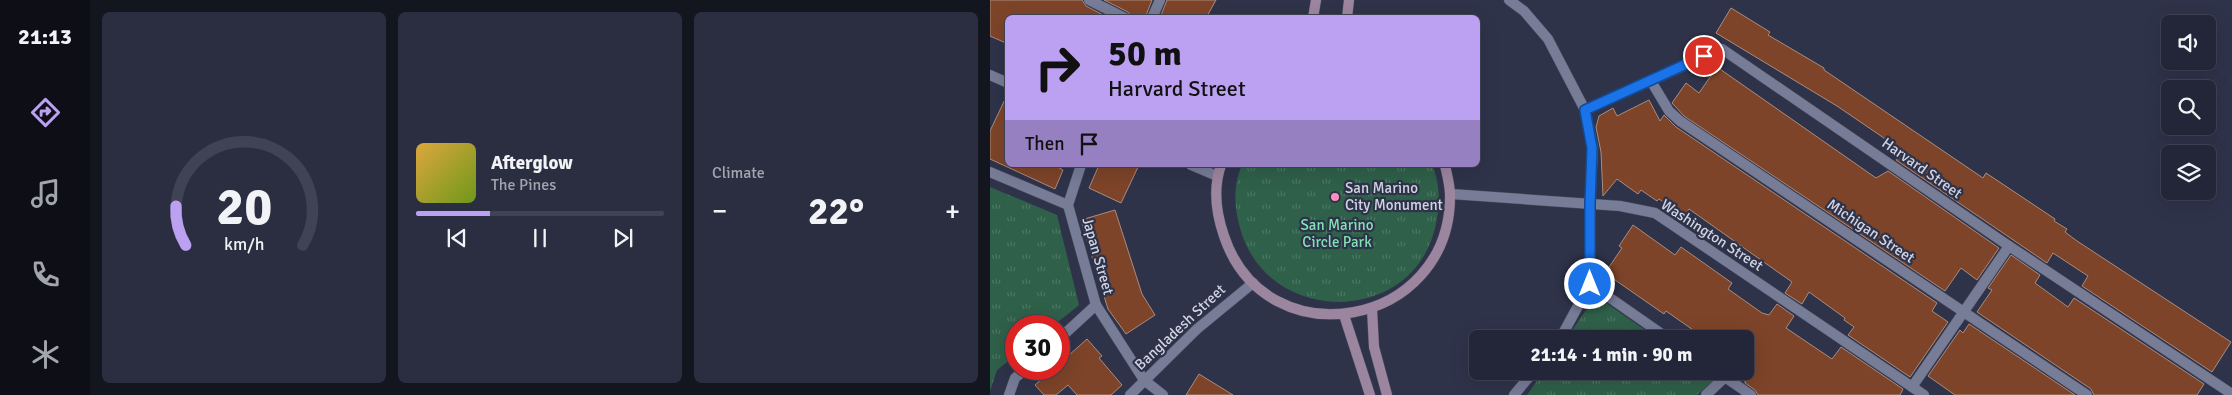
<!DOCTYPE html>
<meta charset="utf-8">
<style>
body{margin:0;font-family:Signika,sans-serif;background:#2b2e40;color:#f1f3f6;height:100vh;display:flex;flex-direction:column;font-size:19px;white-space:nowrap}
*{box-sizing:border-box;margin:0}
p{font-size:16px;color:#a3a5ae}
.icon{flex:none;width:28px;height:28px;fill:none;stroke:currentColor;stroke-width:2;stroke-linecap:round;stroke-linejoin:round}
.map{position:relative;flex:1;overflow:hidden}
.panel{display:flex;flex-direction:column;gap:12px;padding:12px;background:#13151f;width:900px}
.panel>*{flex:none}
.top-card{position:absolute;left:15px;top:15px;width:475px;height:152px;border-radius:8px;box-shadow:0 5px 20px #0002,0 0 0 1px #404353;background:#bca0f2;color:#111;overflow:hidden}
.tools{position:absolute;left:1171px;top:15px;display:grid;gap:10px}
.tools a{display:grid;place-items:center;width:55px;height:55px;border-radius:8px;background:#232638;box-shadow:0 5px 20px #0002,0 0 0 1px #404353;font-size:25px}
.speed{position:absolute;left:15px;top:315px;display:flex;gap:10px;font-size:25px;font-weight:700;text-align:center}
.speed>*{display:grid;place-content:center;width:65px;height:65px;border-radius:50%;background:#232638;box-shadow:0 5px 20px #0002,0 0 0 1px #404353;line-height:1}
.speed .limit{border:8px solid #d22;background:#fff;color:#111}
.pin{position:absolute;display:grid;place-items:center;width:42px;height:42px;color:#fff;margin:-21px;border:2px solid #fff;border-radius:50%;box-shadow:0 1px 5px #0007}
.me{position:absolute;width:55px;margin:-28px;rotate:0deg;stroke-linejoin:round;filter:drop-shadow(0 0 4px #0008)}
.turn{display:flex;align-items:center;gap:18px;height:105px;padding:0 20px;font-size:22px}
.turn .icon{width:65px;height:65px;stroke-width:2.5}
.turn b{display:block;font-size:35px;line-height:42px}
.then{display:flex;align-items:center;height:48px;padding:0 20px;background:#0003;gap:10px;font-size:19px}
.big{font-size:38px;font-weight:700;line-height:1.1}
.panel .tile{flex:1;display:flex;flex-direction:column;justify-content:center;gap:8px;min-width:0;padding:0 18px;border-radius:8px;background:#2b2e40}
.panel .dial{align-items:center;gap:0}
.dial svg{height:130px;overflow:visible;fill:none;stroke:#404353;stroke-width:7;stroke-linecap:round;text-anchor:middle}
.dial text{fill:#f1f3f6;stroke:none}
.song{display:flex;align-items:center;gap:15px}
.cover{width:60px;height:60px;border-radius:8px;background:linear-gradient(135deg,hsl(40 70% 55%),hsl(80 70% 35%))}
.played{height:5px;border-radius:2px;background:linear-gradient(90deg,#bca0f2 30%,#404353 30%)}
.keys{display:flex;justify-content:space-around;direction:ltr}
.heat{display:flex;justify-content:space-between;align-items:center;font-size:28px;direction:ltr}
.panel .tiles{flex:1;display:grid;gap:12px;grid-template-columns:repeat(3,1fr)}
.trip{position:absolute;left:479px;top:330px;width:285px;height:50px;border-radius:8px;background:#232638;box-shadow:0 5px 20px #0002,0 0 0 1px #404353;font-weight:700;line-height:50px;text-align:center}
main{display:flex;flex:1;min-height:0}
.tab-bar{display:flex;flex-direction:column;width:90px;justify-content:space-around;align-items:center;background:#0e0f16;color:#a3a5ae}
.tab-bar .icon{width:35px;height:35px}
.tab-bar .active{color:#bca0f2}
.tab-bar b{font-size:22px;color:#f1f3f6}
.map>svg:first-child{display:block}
.grass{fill:url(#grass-tufts)}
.building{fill:#7d4429;stroke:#aa8c7e}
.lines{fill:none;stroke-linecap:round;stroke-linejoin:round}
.minor-casing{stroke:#4b4e62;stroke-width:11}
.tertiary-casing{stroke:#4b4e62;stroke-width:11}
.secondary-casing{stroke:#4b4e62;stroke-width:11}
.minor{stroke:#777c97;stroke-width:10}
.tertiary{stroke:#777c97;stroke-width:10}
.secondary{stroke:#9c869f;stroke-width:10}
.route-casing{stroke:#114b97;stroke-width:12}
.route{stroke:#1a73e8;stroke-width:9}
.poi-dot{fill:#fe8ebe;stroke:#2f334a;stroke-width:2}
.labels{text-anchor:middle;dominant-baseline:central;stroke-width:4.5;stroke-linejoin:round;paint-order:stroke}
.street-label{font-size:15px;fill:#d1d4e3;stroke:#2f334a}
.poi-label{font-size:15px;fill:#d1d4e3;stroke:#2f334a;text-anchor:start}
.park-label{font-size:15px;fill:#7fe3b3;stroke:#2f334a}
</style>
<main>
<nav class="tab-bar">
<b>21:13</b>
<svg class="icon active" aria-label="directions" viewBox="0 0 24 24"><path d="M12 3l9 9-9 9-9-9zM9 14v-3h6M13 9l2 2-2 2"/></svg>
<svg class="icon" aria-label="music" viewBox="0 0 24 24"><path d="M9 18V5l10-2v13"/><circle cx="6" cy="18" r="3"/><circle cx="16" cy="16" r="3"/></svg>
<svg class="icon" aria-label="phone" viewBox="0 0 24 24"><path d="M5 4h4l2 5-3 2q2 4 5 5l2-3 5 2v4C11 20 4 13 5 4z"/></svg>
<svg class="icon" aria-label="climate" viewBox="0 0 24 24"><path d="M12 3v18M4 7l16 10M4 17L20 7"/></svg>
</nav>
<section class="panel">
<div class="tiles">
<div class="tile dial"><svg viewBox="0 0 100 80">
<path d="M14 69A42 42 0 1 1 86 69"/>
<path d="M14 69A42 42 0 0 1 8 45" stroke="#bca0f2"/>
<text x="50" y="56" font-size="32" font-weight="700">20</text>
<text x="50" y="72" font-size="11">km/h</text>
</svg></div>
<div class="tile">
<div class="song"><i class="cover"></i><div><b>Afterglow</b><p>The Pines</p></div></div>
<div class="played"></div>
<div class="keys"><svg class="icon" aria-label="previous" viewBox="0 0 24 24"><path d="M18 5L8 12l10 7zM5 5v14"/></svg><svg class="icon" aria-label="pause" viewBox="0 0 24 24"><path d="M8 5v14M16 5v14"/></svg><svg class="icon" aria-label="next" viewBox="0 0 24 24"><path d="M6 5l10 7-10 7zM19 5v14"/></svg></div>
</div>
<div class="tile"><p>Climate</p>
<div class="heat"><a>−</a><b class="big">22°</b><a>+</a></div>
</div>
</div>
</section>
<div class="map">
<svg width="1242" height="395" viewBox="0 0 1242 395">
<defs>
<pattern id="grass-tufts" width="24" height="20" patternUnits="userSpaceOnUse" patternTransform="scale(1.25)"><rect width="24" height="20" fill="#2f6049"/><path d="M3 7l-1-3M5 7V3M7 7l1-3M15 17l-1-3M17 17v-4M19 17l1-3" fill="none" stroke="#4c7663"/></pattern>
</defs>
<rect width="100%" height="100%" fill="#2f334a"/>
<g class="grass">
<path d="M252,165H442C451,185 450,207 445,228C422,326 277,327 250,228C244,207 243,185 252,165Z"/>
<polygon points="0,187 67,215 89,305 63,326 26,326 26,355 7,370 0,391"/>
<polygon points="606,296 668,339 576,339"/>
<polygon points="554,371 714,371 726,379 707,395 537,395"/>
</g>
<g class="building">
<polygon points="0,0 92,0 96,6 119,18 18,18 18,44 0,36"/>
<polygon points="114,0 162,0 155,18 142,18 138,12"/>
<polygon points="177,0 226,0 216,18 170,18"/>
<polygon points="741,8 780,32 778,35 834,68 834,70 993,178 996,173 1065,219 1064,221 1077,229 1075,232 1087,241 1241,342 1222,372 1092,286 1098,276 1063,253 1057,263 906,160 912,151 891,136 847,106 726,33"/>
<polygon points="727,67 886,178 898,171 1009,248 987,280 971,268 955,291 694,116 682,103 696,83 709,93"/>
<polygon points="18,93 18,165 64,165 73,170 65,189 0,159 0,131"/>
<polygon points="659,100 670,121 674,115 686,127 947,303 942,311 958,322 920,377 858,335 864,327 854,320 855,318 819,292 812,304 795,293 802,282 699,209 694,216 669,199 667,201 651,190 648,194 627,179 613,196 611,152 606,127 609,116 623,108 627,116"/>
<polygon points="109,165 149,165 131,203 99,188"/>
<polygon points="125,210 152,294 165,315 136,334 118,309 91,220"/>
<polygon points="643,225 685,255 691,247 742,283 738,289 772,313 779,315 787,304 804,316 796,328 842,359 851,347 913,389 910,395 768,395 765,390 755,383 755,339 716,339 676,311 674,314 615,273 632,248 629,246"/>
<polygon points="1021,255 1050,275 1045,283 1078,307 1084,298 1214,384 1207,395 1104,395 1101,389 987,312 1002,290 998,288"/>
<polygon points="979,324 1085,395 965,395 938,376 970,330 973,333"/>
<polygon points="97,339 112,356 109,358 132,385 121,395 87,395 78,385 66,395 54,395 45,385 63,369 69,369 69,364"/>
<polygon points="209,374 243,395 196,395"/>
</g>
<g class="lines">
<g class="minor-casing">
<g id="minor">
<polyline points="99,0 135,18"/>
<polyline points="519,0 534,11 558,39 595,110 603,148 600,204 600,284 570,339"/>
<polyline points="162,18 170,0"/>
<polyline points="661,81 679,111 690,121 1097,395"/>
<polyline points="595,110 732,49 1019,246 1242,394"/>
<polyline points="91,165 78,205 106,305 154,380 173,395"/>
<polyline points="0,172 78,205"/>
<polyline points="461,194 630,206 665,213 934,395"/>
<polyline points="600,284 679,339"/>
<polyline points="69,339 106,305"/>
<polyline points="726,371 761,395"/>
<polyline points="922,387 1019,246"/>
<polyline points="19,395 25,378 36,369"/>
<polyline points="140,395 207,329 263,283"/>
<polyline points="524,395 544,371"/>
<polyline points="716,395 735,377"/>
</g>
</g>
<g class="tertiary-casing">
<g id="tertiary">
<polyline points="0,75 18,83"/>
<polyline points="201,165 227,176"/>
</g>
</g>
<g class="secondary-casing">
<g id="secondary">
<polyline points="323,18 326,0"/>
<polyline points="357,18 359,0"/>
<path d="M231,165C223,188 226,213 234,236C276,361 461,328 460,195C460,185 457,175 455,165"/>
<polyline points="382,309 384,347 397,395"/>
<polyline points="354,315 380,395"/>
</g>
</g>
<use href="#minor" class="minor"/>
<use href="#tertiary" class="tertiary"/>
<use href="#secondary" class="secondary"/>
</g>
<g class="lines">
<g class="route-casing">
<polyline id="route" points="600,284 600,204 602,148 595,110 714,56"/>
</g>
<use href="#route" class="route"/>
</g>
<circle class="poi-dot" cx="345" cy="197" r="5"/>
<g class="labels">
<g class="street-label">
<text transform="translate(932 168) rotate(35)">Harvard Street</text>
<text transform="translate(881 231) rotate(34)">Michigan Street</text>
<text transform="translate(722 235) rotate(33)">Washington Street</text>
<text transform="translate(108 256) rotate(74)">Japan Street</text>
<text transform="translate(190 327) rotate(-43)">Bangladesh Street</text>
</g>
<g class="poi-label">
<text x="355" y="188">San Marino<tspan x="355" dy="17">City Monument</tspan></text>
</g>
<g class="park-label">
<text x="347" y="225">San Marino<tspan x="347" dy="17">Circle Park</tspan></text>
</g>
</g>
</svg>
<div class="tools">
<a><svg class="icon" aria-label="sound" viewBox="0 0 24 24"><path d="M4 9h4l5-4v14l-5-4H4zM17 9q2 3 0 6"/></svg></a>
<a><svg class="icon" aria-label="search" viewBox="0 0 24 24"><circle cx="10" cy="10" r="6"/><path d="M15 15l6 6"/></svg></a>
<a><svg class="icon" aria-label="layers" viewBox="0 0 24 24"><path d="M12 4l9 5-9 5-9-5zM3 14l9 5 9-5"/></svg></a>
</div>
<div class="speed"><div class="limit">30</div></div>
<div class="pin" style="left:714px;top:56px;background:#d93025"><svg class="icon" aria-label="arrive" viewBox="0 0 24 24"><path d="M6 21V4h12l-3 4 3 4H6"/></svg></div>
<svg class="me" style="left:600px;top:284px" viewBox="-20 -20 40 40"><circle r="17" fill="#1a73e8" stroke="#fff" stroke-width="3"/><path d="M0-11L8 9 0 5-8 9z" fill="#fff"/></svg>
<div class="trip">21:14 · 1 min · 90 m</div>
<div class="top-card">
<div class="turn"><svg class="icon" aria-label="right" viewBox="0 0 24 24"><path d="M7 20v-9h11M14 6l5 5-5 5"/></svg><div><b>50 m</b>Harvard Street</div></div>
<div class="then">Then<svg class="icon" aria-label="arrive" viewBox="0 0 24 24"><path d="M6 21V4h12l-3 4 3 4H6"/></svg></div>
</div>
</div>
</main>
